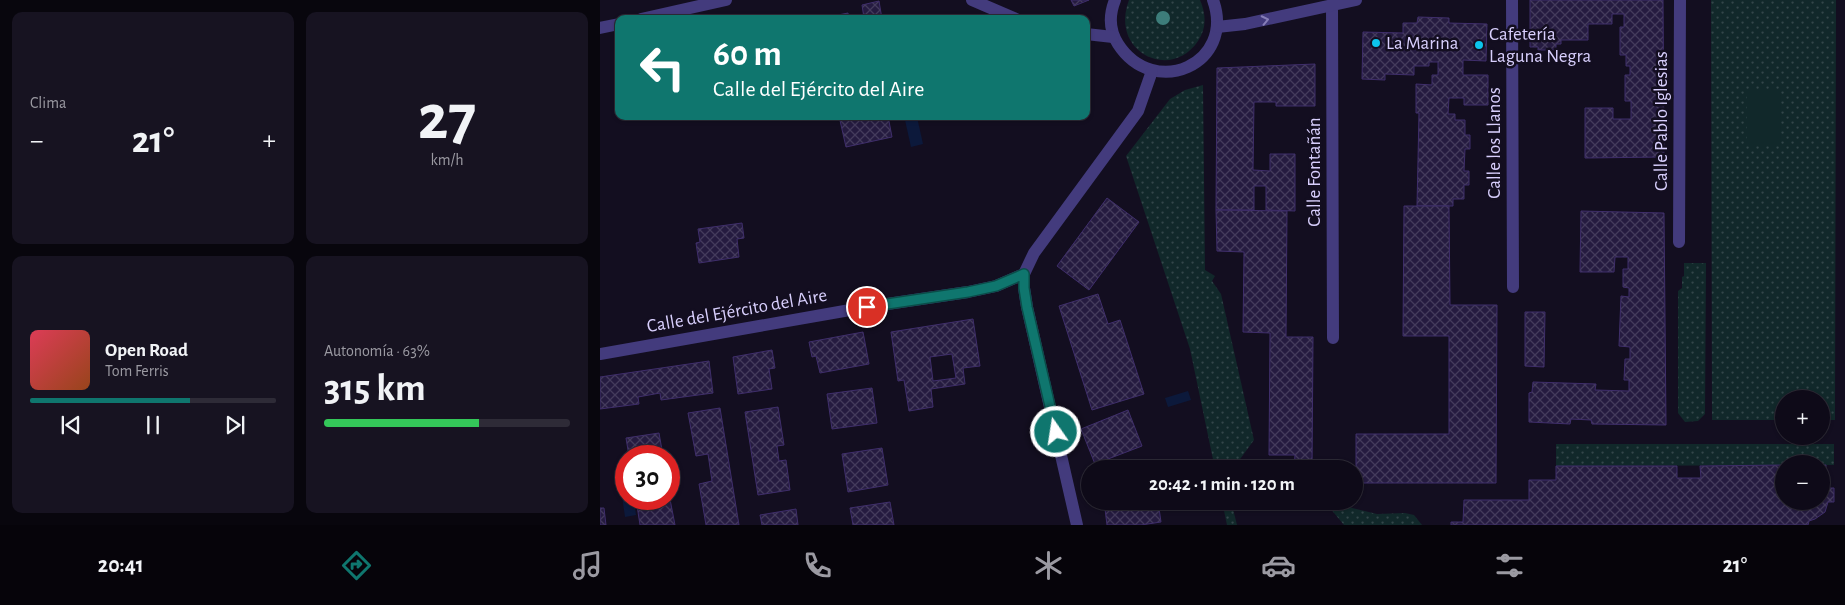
<!DOCTYPE html>
<html lang="es">
<meta charset="utf-8">
<style>
body{margin:0;font-family:"Alegreya Sans",sans-serif;background:#171321;color:#f1f3f6;height:100vh;display:flex;flex-direction:column;font-size:19px;white-space:nowrap}
*{box-sizing:border-box;margin:0}
p{font-size:16px;color:#9b9aa2}
.icon{flex:none;width:28px;height:28px;fill:none;stroke:currentColor;stroke-width:2;stroke-linecap:round;stroke-linejoin:round}
.map{position:relative;flex:1;overflow:hidden}
.sheet{display:flex;flex-direction:column;gap:12px;padding:12px;background:#08060d;width:600px}
.sheet>*{flex:none}
.banner{position:absolute;left:15px;top:15px;width:475px;height:105px;border-radius:10px;box-shadow:0 1px 4px #0004,0 0 0 1px #2e2b37;background:#0f766e;color:#fff;overflow:hidden}
.controls{position:absolute;left:1175px;top:390px;display:grid;gap:10px}
.controls a{display:grid;place-items:center;width:55px;height:55px;border-radius:50%;background:#0e0a18;box-shadow:0 1px 4px #0004,0 0 0 1px #2e2b37;font-size:25px}
.speed{position:absolute;left:15px;top:445px;display:flex;gap:10px;font-size:25px;font-weight:700;text-align:center}
.speed>*{display:grid;place-content:center;width:65px;height:65px;border-radius:50%;background:#0e0a18;box-shadow:0 1px 4px #0004,0 0 0 1px #2e2b37;line-height:1}
.speed .limit{border:8px solid #d22;background:#fff;color:#111}
.pin{position:absolute;display:grid;place-items:center;width:42px;height:42px;color:#fff;margin:-21px;border:2px solid #fff;border-radius:50%;box-shadow:0 1px 5px #0007}
.me{position:absolute;width:55px;margin:-28px;rotate:347deg;stroke-linejoin:round;filter:drop-shadow(0 0 4px #0008)}
.turn{display:flex;align-items:center;gap:18px;height:105px;padding:0 15px;font-size:22px}
.turn .icon{width:65px;height:65px;stroke-width:2.5}
.turn b{display:block;font-size:35px;line-height:42px}
.big{font-size:38px;font-weight:700;line-height:1.1}
.sheet .widget{flex:1;display:flex;flex-direction:column;justify-content:center;gap:8px;min-width:0;padding:0 18px;border-radius:10px;background:#171321}
.sheet .dial{align-items:center;gap:0}
.dial b{font-size:65px;line-height:1}
.song{display:flex;align-items:center;gap:15px}
.cover{width:60px;height:60px;border-radius:8px;background:linear-gradient(135deg,hsl(350 70% 55%),hsl(20 70% 35%))}
.played{height:5px;border-radius:2px;background:linear-gradient(90deg,#0f766e 65%,#2e2b37 65%)}
.keys{display:flex;justify-content:space-around;direction:ltr}
.heat{display:flex;justify-content:space-between;align-items:center;font-size:28px;direction:ltr}
.charge{height:8px;border-radius:4px;background:linear-gradient(90deg,#34c759 63%,#2e2b37 0)}
.sheet .tiles{flex:1;display:grid;gap:12px;grid-template-columns:repeat(2,1fr)}
.trip{position:absolute;left:481px;top:460px;width:282px;height:50px;border-radius:25px;background:#0e0a18;box-shadow:0 1px 4px #0004,0 0 0 1px #2e2b37;font-weight:700;line-height:50px;text-align:center}
.tabs{display:flex;height:80px;justify-content:space-around;align-items:center;background:#06040a;color:#9b9aa2}
.tabs .icon{width:35px;height:35px}
.tabs .active{color:#0f766e}
.tabs b{font-size:22px;color:#f1f3f6}
main{display:flex;flex:1;min-height:0}
.map>svg:first-child{display:block}
.green{fill:url(#green-dots)}
.pitch{fill:#11282a}
.water{fill:#0c193b}
.building{fill:url(#building-cross-hatch);stroke:#3f2e6b;fill-rule:evenodd}
.lines{fill:none;stroke-linecap:round;stroke-linejoin:round}
.minor{stroke:#433b7d;stroke-width:12}
.tree{fill:#3d7d7a}
.oneway{stroke:#867eb7}
.route-casing{stroke:#0a4d48;stroke-width:12}
.route{stroke:#0f766e;stroke-width:9}
.poi-dot{fill:#0cc4ec;stroke:#130e20;stroke-width:2}
.labels{text-anchor:middle;dominant-baseline:central;stroke-width:5;stroke-linejoin:round;paint-order:stroke}
.poi-label{font-size:19px;fill:#d8cffd;stroke:#130e20;text-anchor:start}
.street-label{font-size:19px;fill:#d8cffd;stroke:#130e20}
</style>
<main>
<section class="sheet">
<div class="tiles">
<div class="widget"><p>Clima</p>
<div class="heat"><a>−</a><b class="big">21°</b><a>+</a></div>
</div>
<div class="widget dial"><b>27</b><p>km/h</p></div>
<div class="widget">
<div class="song"><i class="cover"></i><div><b>Open Road</b><p>Tom Ferris</p></div></div>
<div class="played"></div>
<div class="keys"><svg class="icon" aria-label="previous" viewBox="0 0 24 24"><path d="M18 5L8 12l10 7zM5 5v14"/></svg><svg class="icon" aria-label="pause" viewBox="0 0 24 24"><path d="M8 5v14M16 5v14"/></svg><svg class="icon" aria-label="next" viewBox="0 0 24 24"><path d="M6 5l10 7-10 7zM19 5v14"/></svg></div>
</div>
<div class="widget"><p>Autonomía · 63%</p><b class="big">315 km</b><div class="charge"></div></div>
</div>
</section>
<div class="map">
<svg width="1245" height="525" viewBox="0 0 1245 525">
<defs>
<pattern id="green-dots" width="8" height="8" patternUnits="userSpaceOnUse" patternTransform="scale(1.25)"><rect width="8" height="8" fill="#11282a"/><path d="M2 2h.1M6 6h.1" fill="none" stroke="#33464a" stroke-width="1.8" stroke-linecap="round"/></pattern>
<pattern id="building-cross-hatch" width="8" height="8" patternUnits="userSpaceOnUse" patternTransform="scale(1.25)"><rect width="8" height="8" fill="#251b40"/><path d="M0 0l8 8M0 8l8-8" fill="none" stroke="#443b5c"/></pattern>
</defs>
<rect width="100%" height="100%" fill="#130e20"/>
<g class="green">
<path d="M529,0H600C606,14 607,28 598,41C571,82 509,52 529,0Z"/>
<polygon points="1111,0 1236,0 1235,420 1221,420 1221,399 1184,399 1184,420 1112,420"/>
<polygon points="603,85 605,270 615,276 612,281 621,294 654,440 635,466 638,469 615,469 590,349 526,156 570,99 585,90"/>
<polygon points="1084,263 1106,263 1105,414 1098,421 1085,422 1078,413 1078,291 1082,288 1082,277 1084,276"/>
<polygon points="956,444 1234,444 1234,465 956,466"/>
<polygon points="622,501 631,501 637,525 627,525"/>
<polygon points="691,501 737,501 748,507 777,514 805,513 814,515 822,525 744,525 725,502"/>
</g>
<polygon class="pitch" points="1147,90 1181,90 1180,146 1147,146"/>
<g class="water">
<polygon points="317,117 323,144 311,147 305,120"/>
<polygon points="588,391 591,400 568,407 565,398"/>
<polygon points="26,495 26,499 34,499 36,515 25,517 22,496"/>
</g>
<g class="building">
<polygon points="471,0 489,0 474,6"/>
<polygon points="930,0 1063,0 1064,157 985,158 985,108 1013,108 1013,119 1031,119 1031,101 1025,101 1025,75 1030,75 1030,66 1026,66 1026,55 1020,55 1020,27 1024,27 1024,14 1012,14 1012,24 988,24 988,40 961,40 961,44 956,44 956,50 938,50 938,47 930,47"/>
<polygon points="279,1 282,19 261,19 264,18 262,5"/>
<polygon points="248,13 249,19 233,19 233,16"/>
<polygon points="818,17 849,18 849,23 887,24 886,61 863,60 863,75 888,75 888,105 864,105 864,98 849,98 848,114 855,114 855,120 865,120 865,135 870,135 870,149 865,149 864,171 869,171 869,185 864,185 864,199 853,199 853,206 817,206 819,113 816,113 816,84 832,85 832,75 838,75 838,62 829,62 829,66 814,66 814,75 785,74 785,80 762,79 763,32 803,33 803,23 817,23"/>
<polygon points="715,64 715,106 676,106 676,102 654,102 653,170 670,171 670,154 695,154 695,211 666,210 666,186 654,186 654,210 616,210 617,68"/>
<polygon points="239,116 288,116 292,137 246,147"/>
<polygon points="507,198 539,222 489,290 457,266"/>
<polygon points="804,206 849,206 850,305 897,305 896,483 756,483 756,434 849,434 849,336 803,336"/>
<polygon points="616,210 687,211 686,337 713,337 712,469 694,469 695,455 669,455 670,333 643,332 644,252 617,251"/>
<polygon points="981,211 1064,213 1066,425 992,424 991,420 971,419 970,424 929,422 929,393 932,392 933,382 996,384 995,390 1029,391 1029,380 1024,380 1025,359 1030,359 1030,347 1019,346 1021,296 1029,297 1029,288 1023,287 1023,269 1028,269 1028,257 1015,257 1014,272 980,272"/>
<polygon points="142,223 144,238 137,239 139,257 99,263 96,243 100,242 98,229"/>
<polygon points="498,294 508,324 520,320 544,394 492,410 459,306"/>
<polygon points="925,312 945,312 944,367 925,366"/>
<path d="M373,319L380,366L363,368L365,384L331,389L333,407L309,411L304,380L298,381L291,332ZM352,354L356,378L333,381L330,357Z"/>
<polygon points="263,332 269,364 220,373 216,356 212,357 209,342"/>
<polygon points="172,350 175,368 169,369 172,389 138,394 133,357"/>
<polygon points="109,361 113,393 61,400 60,393 38,397 39,404 0,409 0,377"/>
<polygon points="272,388 277,423 232,429 227,394"/>
<polygon points="178,407 184,445 177,446 179,461 186,460 190,490 158,495 145,412"/>
<polygon points="120,408 139,525 106,525 99,484 112,481 108,454 96,456 88,413"/>
<polygon points="528,410 542,446 495,464 481,429"/>
<polygon points="59,433 63,456 29,456 26,438"/>
<polygon points="282,448 288,485 248,492 242,454"/>
<polygon points="1184,465 1184,501 1221,501 1221,465 1226,465 1225,488 1234,488 1234,502 1228,502 1225,512 1215,519 1209,521 1208,525 851,525 851,522 863,522 864,500 929,500 929,480 956,480 956,466 1077,466 1077,478 1101,478 1100,466"/>
<polygon points="69,494 75,525 40,525 36,499 69,499"/>
<polygon points="504,501 558,501 561,522 541,525 507,525"/>
<polygon points="290,502 294,525 253,525 250,508"/>
<polygon points="0,508 4,508 6,525 0,525"/>
<polygon points="196,509 198,525 162,525 160,515"/>
</g>
<g class="lines">
<g class="minor">
<polyline points="372,0 416,19"/>
<path d="M515,0C509,15 509,30 518,44C554,100 636,64 613,0"/>
<polyline points="912,0 913,287"/>
<polyline points="732,5 733,338"/>
<polyline points="41,19 126,0"/>
<polyline points="617,27 645,24 756,0"/>
<polyline points="0,28 19,24"/>
<polyline points="486,34 513,37"/>
<polyline points="1079,242 1080,0"/>
<polyline points="424,274 424,288 427,307 477,525"/>
<polyline points="0,354 267,307 368,292 396,286 424,274 434,253 538,111 552,71"/>
</g>
</g>
<circle class="tree" cx="563" cy="18" r="7"/>
<defs><path id="oneway-chevron" d="M-2-3.5L2.5 0L-2 3.5" fill="none" stroke-width="1.6" stroke-linecap="round" stroke-linejoin="round" transform="scale(1.25)"/></defs>
<use class="oneway" href="#oneway-chevron" transform="translate(665 20) rotate(-12)"/>
<g class="lines">
<g class="route-casing">
<polyline id="route" points="267,307 368,292 396,286 424,274 424,288 427,307 456,432"/>
</g>
<use href="#route" class="route"/>
</g>
<g class="poi-dot">
<circle cx="776" cy="43" r="5"/>
<circle cx="879" cy="45" r="5"/>
</g>
<g class="labels">
<g class="poi-label">
<text x="889" y="34">Cafetería<tspan x="889" dy="22">Laguna Negra</tspan></text>
<text x="786" y="43">La Marina</text>
</g>
<g class="street-label">
<text transform="translate(1061 121) rotate(-90)">Calle Pablo Iglesias</text>
<text transform="translate(894 143) rotate(-90)">Calle los Llanos</text>
<text transform="translate(714 172) rotate(-90)">Calle Fontañán</text>
<text transform="translate(137 311) rotate(-10)">Calle del Ejército del Aire</text>
</g>
</g>
</svg>
<div class="controls">
<a>+</a>
<a>−</a>
</div>
<div class="speed"><div class="limit">30</div></div>
<div class="pin" style="left:267px;top:307px;background:#d93025"><svg class="icon" aria-label="arrive" viewBox="0 0 24 24"><path d="M6 21V4h12l-3 4 3 4H6"/></svg></div>
<svg class="me" style="left:456px;top:432px" viewBox="-20 -20 40 40"><circle r="17" fill="#0f766e" stroke="#fff" stroke-width="3"/><path d="M0-11L8 9 0 5-8 9z" fill="#fff"/></svg>
<div class="trip">20:42 · 1 min · 120 m</div>
<div class="banner">
<div class="turn"><svg class="icon" aria-label="left" viewBox="0 0 24 24"><path d="M17 20v-9H6M10 6l-5 5 5 5"/></svg><div><b>60 m</b>Calle del Ejército del Aire</div></div>
</div>
</div>
</main>
<nav class="tabs">
<b>20:41</b>
<svg class="icon active" aria-label="directions" viewBox="0 0 24 24"><path d="M12 3l9 9-9 9-9-9zM9 14v-3h6M13 9l2 2-2 2"/></svg>
<svg class="icon" aria-label="music" viewBox="0 0 24 24"><path d="M9 18V5l10-2v13"/><circle cx="6" cy="18" r="3"/><circle cx="16" cy="16" r="3"/></svg>
<svg class="icon" aria-label="phone" viewBox="0 0 24 24"><path d="M5 4h4l2 5-3 2q2 4 5 5l2-3 5 2v4C11 20 4 13 5 4z"/></svg>
<svg class="icon" aria-label="climate" viewBox="0 0 24 24"><path d="M12 3v18M4 7l16 10M4 17L20 7"/></svg>
<svg class="icon" aria-label="car" viewBox="0 0 24 24"><path d="M5 17H2v-5l4-1 3-4h7l3 4 3 1v5h-3M9 17h6M6 11h13"/><circle cx="7" cy="17" r="2"/><circle cx="17" cy="17" r="2"/></svg>
<svg class="icon" aria-label="filters" viewBox="0 0 24 24"><path d="M4 7h16M4 17h16"/><circle cx="9" cy="7" r="2"/><circle cx="15" cy="17" r="2"/></svg>
<b>21°</b>
</nav>
